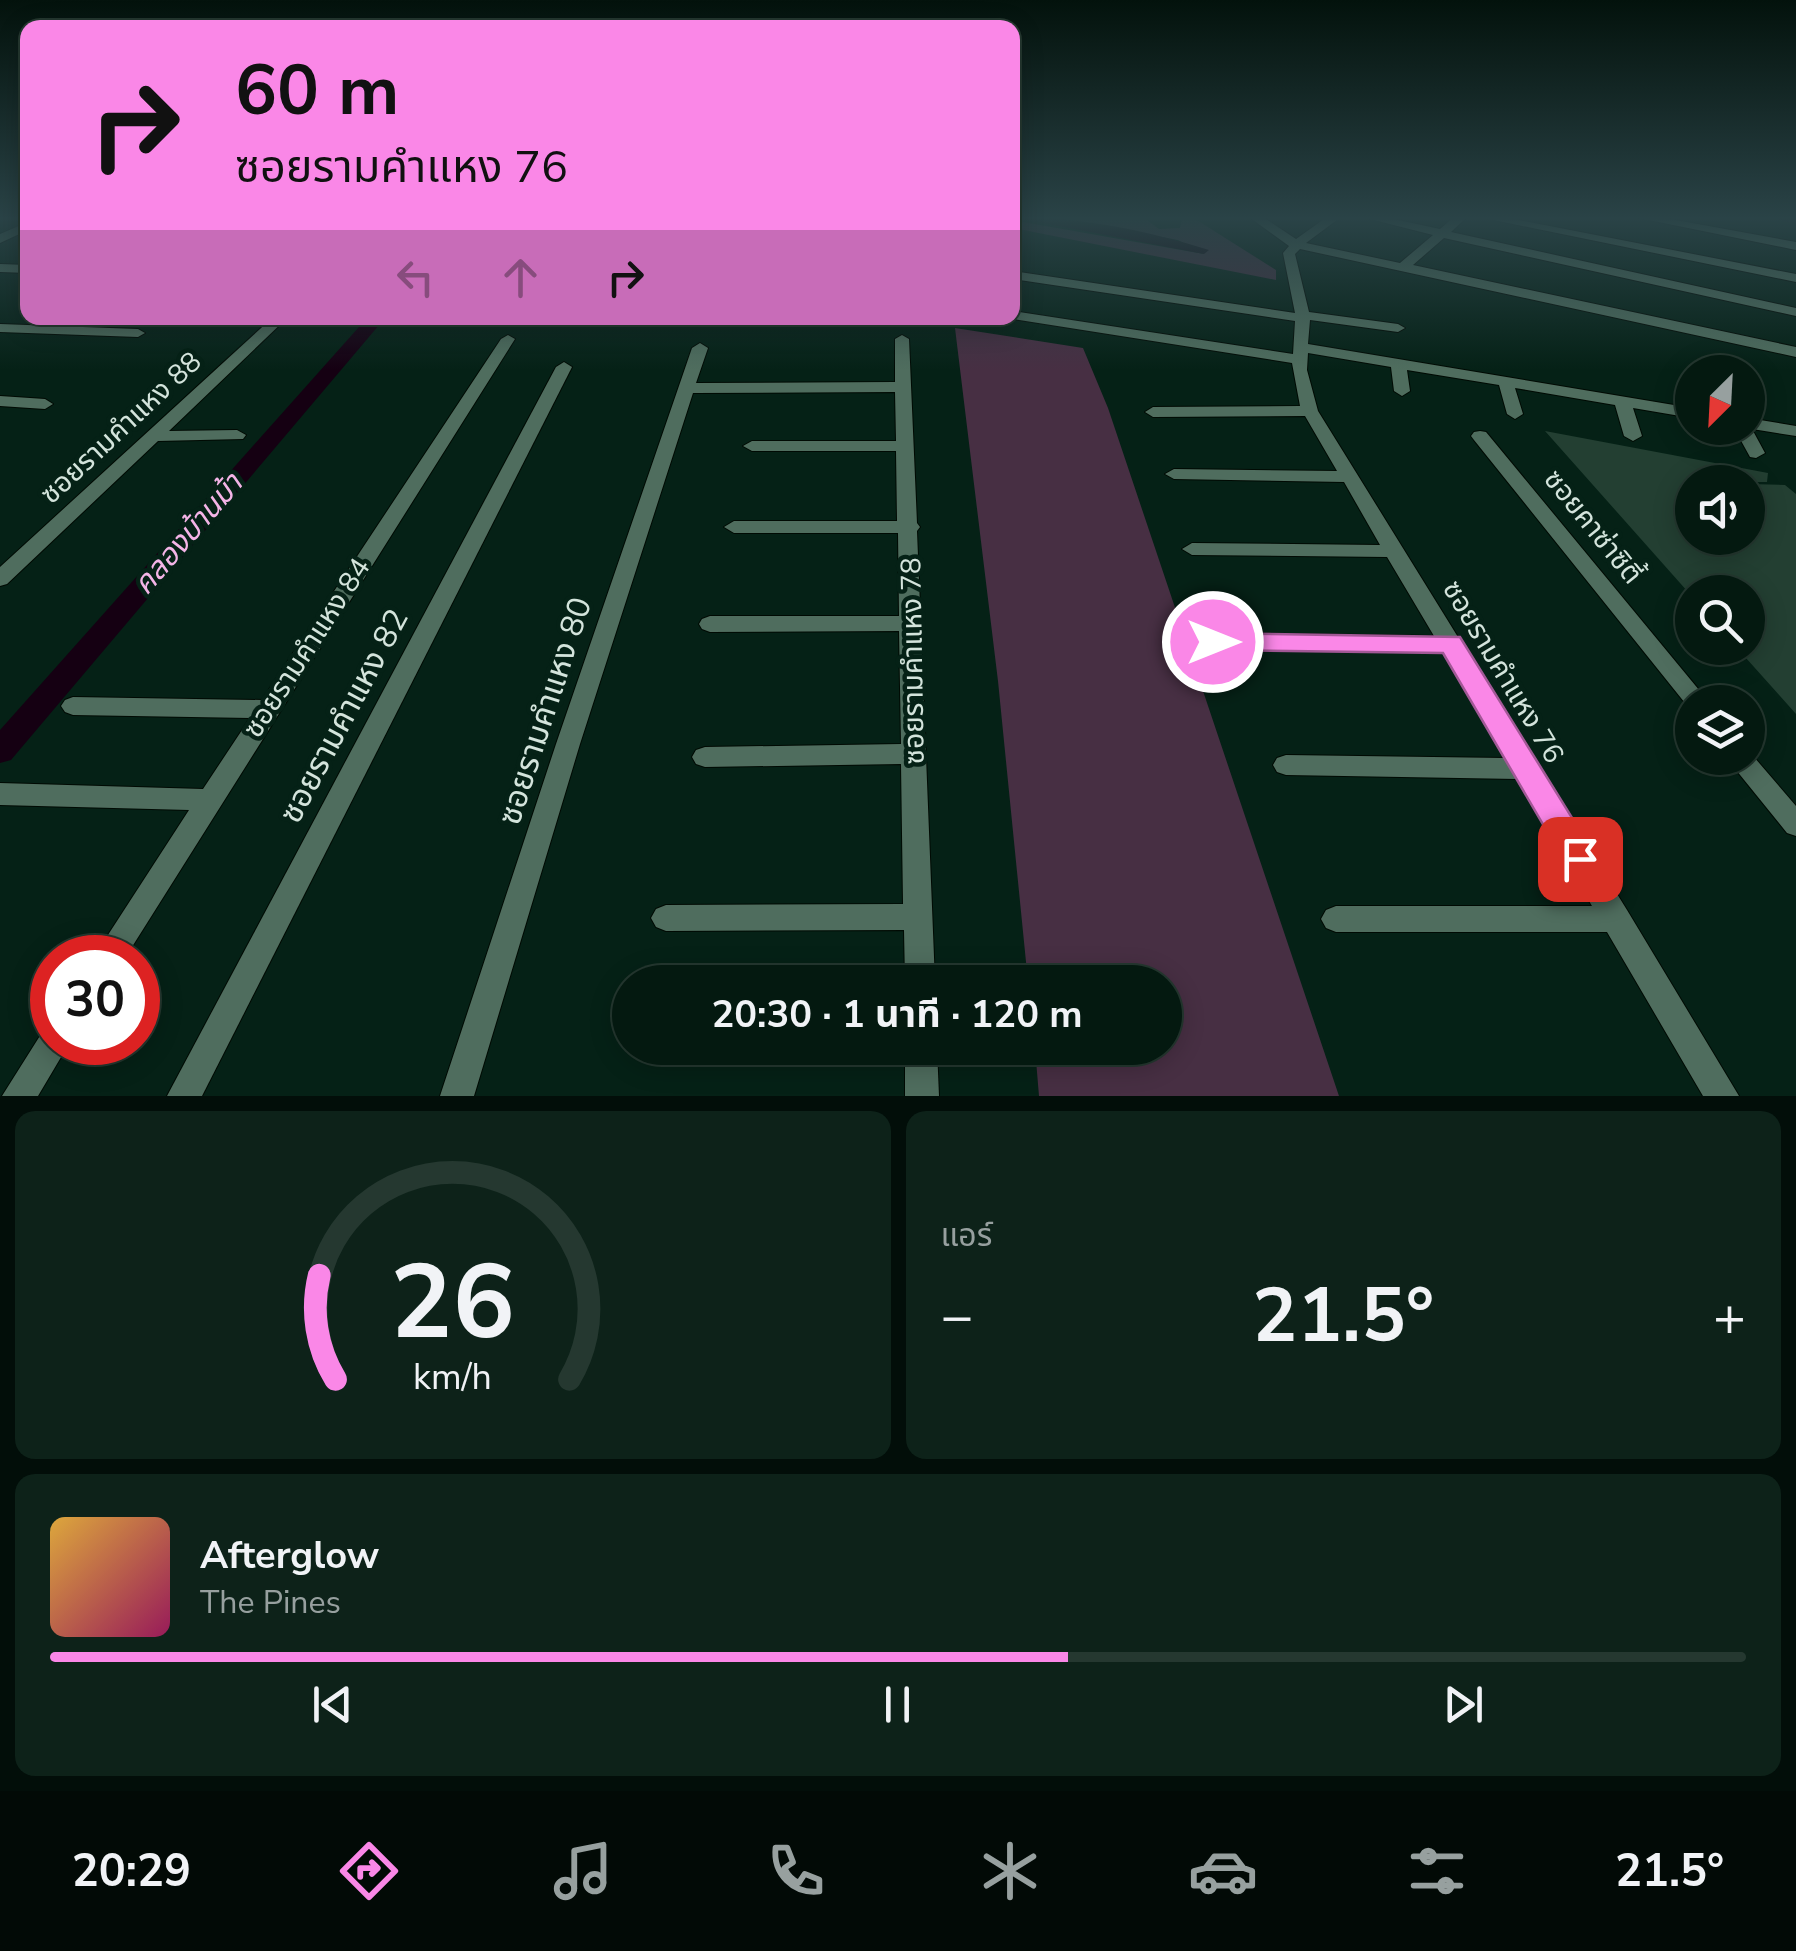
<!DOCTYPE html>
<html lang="th">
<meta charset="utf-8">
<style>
body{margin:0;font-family:"Nunito Sans","Noto Sans Thai",sans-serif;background:#0d2219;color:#f1f3f6;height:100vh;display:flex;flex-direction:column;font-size:38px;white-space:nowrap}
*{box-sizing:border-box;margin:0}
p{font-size:32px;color:#97a09f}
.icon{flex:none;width:55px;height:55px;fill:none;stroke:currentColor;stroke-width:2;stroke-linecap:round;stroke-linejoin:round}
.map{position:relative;height:1096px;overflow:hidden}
.panel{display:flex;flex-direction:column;gap:15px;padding:15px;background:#020e09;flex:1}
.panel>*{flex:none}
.guide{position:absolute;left:20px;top:20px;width:1000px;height:305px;border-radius:20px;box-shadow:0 5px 25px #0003,0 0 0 2px #253830;background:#fa87e7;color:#111;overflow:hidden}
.needle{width:65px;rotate:204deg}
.buttons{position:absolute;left:1675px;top:355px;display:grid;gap:20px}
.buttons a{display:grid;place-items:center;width:90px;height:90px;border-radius:50%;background:#041910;box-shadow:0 5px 25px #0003,0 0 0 2px #253830;font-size:50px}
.speed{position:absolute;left:30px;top:935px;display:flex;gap:20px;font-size:50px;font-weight:700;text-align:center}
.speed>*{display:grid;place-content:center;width:130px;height:130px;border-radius:50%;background:#041910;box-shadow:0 5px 25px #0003,0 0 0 2px #253830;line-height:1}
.speed .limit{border:15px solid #d22;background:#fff;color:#111}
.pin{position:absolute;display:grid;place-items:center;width:85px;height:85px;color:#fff;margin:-42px;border-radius:20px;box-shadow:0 5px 15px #0006}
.me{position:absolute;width:110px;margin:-55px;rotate:90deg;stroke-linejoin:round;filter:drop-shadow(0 0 8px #0008)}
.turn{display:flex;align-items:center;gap:35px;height:210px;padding:0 50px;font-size:45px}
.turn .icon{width:130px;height:130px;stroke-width:2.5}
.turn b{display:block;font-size:70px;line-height:85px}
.lanes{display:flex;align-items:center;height:95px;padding:0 50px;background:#0003;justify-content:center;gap:50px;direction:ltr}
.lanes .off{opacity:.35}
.big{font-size:75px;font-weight:700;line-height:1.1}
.panel .widget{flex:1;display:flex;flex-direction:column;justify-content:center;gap:15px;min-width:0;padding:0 35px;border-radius:20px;background:#0d2219}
.panel .dial{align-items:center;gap:0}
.dial svg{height:260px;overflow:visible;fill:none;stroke:#253830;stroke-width:7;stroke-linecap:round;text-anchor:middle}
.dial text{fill:#f1f3f6;stroke:none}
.song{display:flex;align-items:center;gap:30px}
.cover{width:120px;height:120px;border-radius:15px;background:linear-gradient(135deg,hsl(40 70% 55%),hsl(330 70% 35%))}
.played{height:10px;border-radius:5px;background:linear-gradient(90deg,#fa87e7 60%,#253830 60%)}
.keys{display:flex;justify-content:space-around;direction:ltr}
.heat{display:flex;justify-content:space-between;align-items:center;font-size:55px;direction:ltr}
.panel .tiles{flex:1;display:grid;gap:15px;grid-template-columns:1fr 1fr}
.widget:last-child{grid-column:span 2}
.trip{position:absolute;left:612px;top:965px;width:570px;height:100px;border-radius:50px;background:#041910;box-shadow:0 5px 25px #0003,0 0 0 2px #253830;font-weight:700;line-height:100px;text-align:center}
.tabs{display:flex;height:160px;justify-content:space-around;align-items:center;background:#020a06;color:#97a09f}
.tabs .icon{width:70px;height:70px}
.tabs .active{color:#fa87e7}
.tabs b{font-size:45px;color:#f1f3f6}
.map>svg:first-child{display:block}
.green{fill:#472f43}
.water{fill:#150012}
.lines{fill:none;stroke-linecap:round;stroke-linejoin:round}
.canal{fill:#150012;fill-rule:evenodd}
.building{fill:#233f32}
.street-casing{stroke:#000a03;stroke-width:2}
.street{fill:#4f6d5e;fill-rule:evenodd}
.route{fill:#fa87e7;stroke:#a25896;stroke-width:2.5}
.labels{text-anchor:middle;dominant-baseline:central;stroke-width:9;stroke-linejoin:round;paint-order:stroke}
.street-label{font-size:28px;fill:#d4e4dc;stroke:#052116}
.water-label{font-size:30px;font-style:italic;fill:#f4b4e7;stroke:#052116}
.near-street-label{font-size:32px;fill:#d4e4dc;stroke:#052116}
</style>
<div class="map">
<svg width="1796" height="1096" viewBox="0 0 1796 1096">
<rect width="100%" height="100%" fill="#052116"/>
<g class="green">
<polygon points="1054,217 1143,217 1159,229 1180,228 1182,217 1192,217 1276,270 1276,280 1013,228 1012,220 1204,254 1178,240"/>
<polygon points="955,328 1083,348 1108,408 1339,1096 1039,1096 1035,1048 1165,1048 1165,982 1028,982 998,681"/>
</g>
<path class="water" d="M1012,217C1078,217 1146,230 1209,250L1204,254Z"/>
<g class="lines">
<g class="canal">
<polygon points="1776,217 1796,217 1796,224 1778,220"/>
<polygon points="367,318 385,318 11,760 0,763 0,730"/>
</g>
</g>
<polygon class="building" points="1545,431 1768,473 1767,482 1692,482 1692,538 1748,538 1748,484 1785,485 1796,494 1796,714 1737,648 1748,648 1748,592 1688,592"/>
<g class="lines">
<g class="street-casing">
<g id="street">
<polygon points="1249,217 1263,217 1296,239 1327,217 1341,217 1306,243 1400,263 1433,235 1362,217 1384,217 1440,229 1454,217 1467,217 1451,232 1796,308 1796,316 1444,238 1413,265 1796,347 1796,357 1300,249 1295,254 1309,312 1398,324 1405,328 1398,332 1310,320 1308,344 1692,408 1692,418 1633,408 1642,436 1633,441 1624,436 1615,405 1515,388 1523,414 1515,419 1507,414 1499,385 1407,370 1410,391 1402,396 1394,391 1391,367 1308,353 1307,370 1318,411 1627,910 1739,1096 1703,1096 1607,932 1336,932 1326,928 1321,919 1326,910 1336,906 1592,906 1517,779 1286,775 1277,772 1273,765 1277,758 1286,755 1505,758 1443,652 1213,649 1205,647 1202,641 1205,635 1213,633 1434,636 1387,557 1192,555 1182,549 1192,543 1380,545 1344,482 1174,479 1165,474 1174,469 1337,471 1305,416 1153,417 1145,412 1153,407 1300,406 1292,363 1007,318 1012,318 1012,311 1293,354 1295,321 1012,279 1012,271 1295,313 1283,253 1289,246"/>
<polygon points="1479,217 1503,217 1796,274 1796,282"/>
<polygon points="1634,217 1659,217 1796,242 1796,250"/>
<polygon points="28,222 28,230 0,243 0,234"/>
<polygon points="0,264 28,265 28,273 0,272"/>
<polygon points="272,318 287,318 169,431 237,430 246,435 243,439 158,441 7,584 0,586 0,567"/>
<polygon points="0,324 138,329 145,333 138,337 0,332"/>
<polygon points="508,335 515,339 125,958 93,958 189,810 0,805 0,783 203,789 250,718 73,715 65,712 61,706 65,700 73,697 262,700 501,339"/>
<polygon points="902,335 909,339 917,523 920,527 917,531 935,982 905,982 904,930 666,931 656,927 651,918 656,909 666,905 903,904 901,764 705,767 696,764 692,757 696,750 705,747 901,744 899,631 710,632 702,629 699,624 702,619 710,616 899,616 898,533 734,533 724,527 734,521 897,521 896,451 752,451 743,446 752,441 896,441 895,392 693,393 580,744 474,1096 440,1096 556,744 692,348 700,343 708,348 696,383 895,382 895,339"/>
<polygon points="564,362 572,367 202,1096 167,1096 556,367"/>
<polygon points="0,396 45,399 53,404 45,409 0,406"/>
<polygon points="1748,418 1796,426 1796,436 1752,429 1765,453 1756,458 1750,457 1734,428 1748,428"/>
<polygon points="1480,431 1486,432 1709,702 1692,702 1692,710 1689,708 1474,440 1471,436 1474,432"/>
<polygon points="1748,750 1796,806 1796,836 1787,833 1732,765 1729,758 1748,758"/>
<polygon points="52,1027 52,1042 70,1042 38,1096 2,1096 43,1031"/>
<polygon points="905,1048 937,1048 939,1096 905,1096"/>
</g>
</g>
<use href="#street" class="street"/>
</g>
<linearGradient id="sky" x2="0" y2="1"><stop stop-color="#03120c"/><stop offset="0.59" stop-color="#2a4347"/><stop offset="1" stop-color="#2a4347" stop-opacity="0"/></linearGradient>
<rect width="1796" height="370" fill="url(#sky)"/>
<polygon class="route" points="1213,633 1460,637 1592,850 1596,859 1592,869 1580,873 1569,869 1443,653 1213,650 1204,648 1200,642 1204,635"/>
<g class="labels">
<g class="street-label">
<text transform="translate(121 428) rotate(-43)">ซอยรามคำแหง 88</text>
<text transform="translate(1593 527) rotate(51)">ซอยคาซ่าซิตี้</text>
<text transform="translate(307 648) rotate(-57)">ซอยรามคำแหง 84</text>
<text transform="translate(913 661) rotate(-91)">ซอยรามคำแหง 78</text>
<text transform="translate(1503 672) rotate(59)">ซอยรามคำแหง 76</text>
</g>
<g class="water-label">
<text transform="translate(188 534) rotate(-49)">คลองบ้านม้า</text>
</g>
<g class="near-street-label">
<text transform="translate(545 711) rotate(-72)">ซอยรามคำแหง 80</text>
<text transform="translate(344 716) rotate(-62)">ซอยรามคำแหง 82</text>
</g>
</g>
</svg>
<div class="buttons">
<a><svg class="needle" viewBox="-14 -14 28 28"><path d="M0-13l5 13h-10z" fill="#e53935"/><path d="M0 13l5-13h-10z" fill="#97a09f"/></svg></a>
<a><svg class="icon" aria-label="sound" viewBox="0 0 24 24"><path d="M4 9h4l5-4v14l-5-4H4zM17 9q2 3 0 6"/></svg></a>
<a><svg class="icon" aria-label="search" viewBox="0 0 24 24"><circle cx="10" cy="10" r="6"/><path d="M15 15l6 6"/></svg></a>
<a><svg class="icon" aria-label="layers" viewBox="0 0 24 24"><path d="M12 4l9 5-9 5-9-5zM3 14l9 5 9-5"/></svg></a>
</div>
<div class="speed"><div class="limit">30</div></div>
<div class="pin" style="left:1580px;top:859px;background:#d93025"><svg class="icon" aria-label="arrive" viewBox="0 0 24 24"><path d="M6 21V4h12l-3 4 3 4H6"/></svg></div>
<svg class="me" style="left:1213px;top:642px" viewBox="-20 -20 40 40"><circle r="17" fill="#fa87e7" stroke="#fff" stroke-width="3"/><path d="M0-11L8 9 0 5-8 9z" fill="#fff"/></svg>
<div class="trip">20:30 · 1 นาที · 120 m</div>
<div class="guide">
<div class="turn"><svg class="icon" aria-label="right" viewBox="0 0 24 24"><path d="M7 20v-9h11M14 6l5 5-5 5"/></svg><div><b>60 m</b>ซอยรามคำแหง 76</div></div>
<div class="lanes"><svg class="icon off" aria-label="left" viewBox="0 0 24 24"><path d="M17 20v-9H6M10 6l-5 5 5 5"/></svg><svg class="icon off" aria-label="ahead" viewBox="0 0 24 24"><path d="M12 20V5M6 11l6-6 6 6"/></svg><svg class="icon" aria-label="right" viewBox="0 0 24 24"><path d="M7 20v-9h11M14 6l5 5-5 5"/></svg></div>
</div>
</div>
<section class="panel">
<div class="tiles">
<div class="widget dial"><svg viewBox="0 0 100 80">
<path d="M14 69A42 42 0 1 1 86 69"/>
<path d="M14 69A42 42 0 0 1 9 37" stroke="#fa87e7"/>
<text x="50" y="56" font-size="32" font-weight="700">26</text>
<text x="50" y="72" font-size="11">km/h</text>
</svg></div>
<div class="widget"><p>แอร์</p>
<div class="heat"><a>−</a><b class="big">21.5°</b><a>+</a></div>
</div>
<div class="widget">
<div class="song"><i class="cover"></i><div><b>Afterglow</b><p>The Pines</p></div></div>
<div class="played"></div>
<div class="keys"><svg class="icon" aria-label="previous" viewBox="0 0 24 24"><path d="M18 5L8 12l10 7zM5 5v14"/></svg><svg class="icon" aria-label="pause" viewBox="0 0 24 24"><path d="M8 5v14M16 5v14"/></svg><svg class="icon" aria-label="next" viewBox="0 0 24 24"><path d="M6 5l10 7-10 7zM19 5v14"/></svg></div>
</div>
</div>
</section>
<nav class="tabs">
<b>20:29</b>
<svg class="icon active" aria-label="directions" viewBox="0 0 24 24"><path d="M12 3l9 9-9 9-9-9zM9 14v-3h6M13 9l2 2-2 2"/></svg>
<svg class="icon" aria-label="music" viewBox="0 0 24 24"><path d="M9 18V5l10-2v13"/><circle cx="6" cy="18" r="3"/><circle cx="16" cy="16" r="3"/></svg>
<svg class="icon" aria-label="phone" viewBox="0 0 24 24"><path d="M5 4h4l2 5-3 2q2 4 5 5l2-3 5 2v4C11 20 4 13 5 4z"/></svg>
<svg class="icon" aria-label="climate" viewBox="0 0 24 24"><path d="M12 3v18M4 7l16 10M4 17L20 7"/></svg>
<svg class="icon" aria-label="car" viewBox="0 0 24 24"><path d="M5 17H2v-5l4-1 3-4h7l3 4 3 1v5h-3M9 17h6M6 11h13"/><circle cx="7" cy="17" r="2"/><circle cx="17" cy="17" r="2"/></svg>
<svg class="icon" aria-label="filters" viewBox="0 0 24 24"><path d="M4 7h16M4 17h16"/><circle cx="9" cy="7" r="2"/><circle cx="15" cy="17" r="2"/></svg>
<b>21.5°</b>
</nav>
